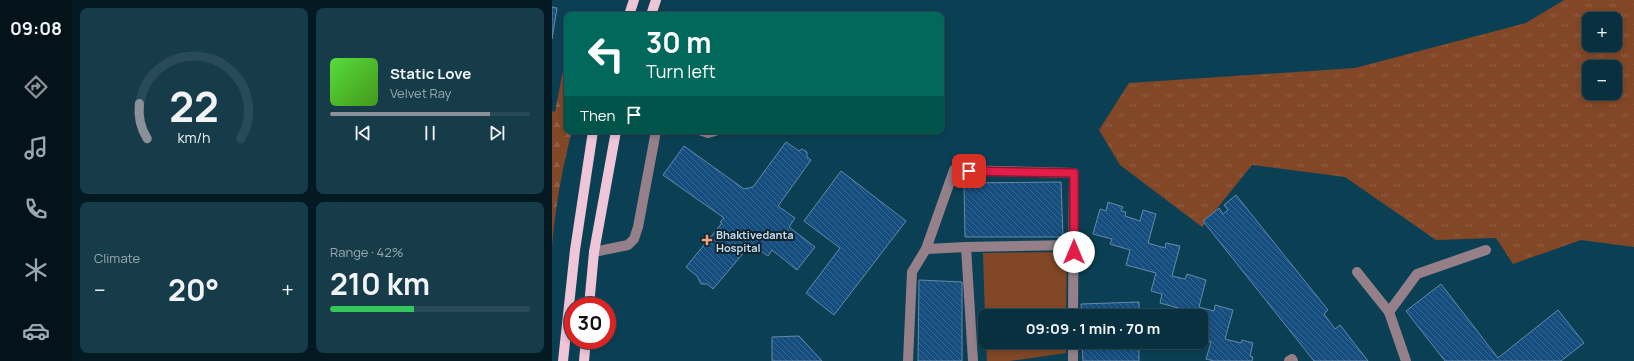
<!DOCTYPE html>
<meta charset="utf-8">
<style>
body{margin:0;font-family:Manrope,sans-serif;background:#163c4a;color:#f1f3f6;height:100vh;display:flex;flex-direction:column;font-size:15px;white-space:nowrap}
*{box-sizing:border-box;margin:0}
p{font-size:13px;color:#98a9b0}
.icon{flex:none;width:22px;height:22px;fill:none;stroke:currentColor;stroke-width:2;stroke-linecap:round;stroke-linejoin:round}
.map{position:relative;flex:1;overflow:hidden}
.drawer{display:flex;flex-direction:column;gap:8px;padding:8px;background:#041a23;width:480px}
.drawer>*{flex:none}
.top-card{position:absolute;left:12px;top:12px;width:380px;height:122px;border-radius:8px;box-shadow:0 2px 6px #0003,0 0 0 1px #294b59;background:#00695c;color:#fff;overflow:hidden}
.controls{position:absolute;left:1030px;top:12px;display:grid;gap:8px}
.controls a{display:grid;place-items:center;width:40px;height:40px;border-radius:8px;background:#08303f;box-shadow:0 2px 6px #0003,0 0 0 1px #294b59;font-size:20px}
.speed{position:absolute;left:12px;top:297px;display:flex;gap:8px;font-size:20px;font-weight:700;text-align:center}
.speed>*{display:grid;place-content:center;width:52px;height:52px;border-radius:50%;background:#08303f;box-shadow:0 2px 6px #0003,0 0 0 1px #294b59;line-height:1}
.speed .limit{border:6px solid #d22;background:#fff;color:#111}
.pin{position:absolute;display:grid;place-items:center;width:34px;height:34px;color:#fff;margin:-17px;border-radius:8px;box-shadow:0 2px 6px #0006}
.me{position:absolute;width:44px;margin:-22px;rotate:0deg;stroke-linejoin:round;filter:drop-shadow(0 0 3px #0008)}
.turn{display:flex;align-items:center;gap:14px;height:84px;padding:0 16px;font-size:18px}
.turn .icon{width:52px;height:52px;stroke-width:2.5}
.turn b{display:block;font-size:28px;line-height:34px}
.then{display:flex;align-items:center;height:38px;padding:0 16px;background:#0003;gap:8px;font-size:15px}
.big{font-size:30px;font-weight:700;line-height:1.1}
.drawer .widget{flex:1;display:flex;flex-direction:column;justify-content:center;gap:6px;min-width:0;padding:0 14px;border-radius:8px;background:#163c4a}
.drawer .dial{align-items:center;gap:0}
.dial svg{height:104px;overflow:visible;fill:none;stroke:#294b59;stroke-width:7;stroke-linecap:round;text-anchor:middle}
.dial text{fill:#f1f3f6;stroke:none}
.song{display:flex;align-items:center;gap:12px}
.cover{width:48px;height:48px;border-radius:6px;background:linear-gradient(135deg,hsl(110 70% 55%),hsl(100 70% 35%))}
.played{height:4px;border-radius:2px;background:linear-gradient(90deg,#8c9099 80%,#294b59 80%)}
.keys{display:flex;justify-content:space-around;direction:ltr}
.heat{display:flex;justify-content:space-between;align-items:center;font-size:22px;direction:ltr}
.charge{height:6px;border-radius:3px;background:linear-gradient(90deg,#34c759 42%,#294b59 0)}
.drawer .tiles{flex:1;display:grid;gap:8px;grid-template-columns:repeat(2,1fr)}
.trip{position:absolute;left:426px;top:309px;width:230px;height:40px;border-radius:8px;background:#08303f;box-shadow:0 2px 6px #0003,0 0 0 1px #294b59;font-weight:700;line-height:40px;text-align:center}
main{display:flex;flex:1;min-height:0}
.menu{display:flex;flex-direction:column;width:72px;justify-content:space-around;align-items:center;background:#031319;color:#98a9b0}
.menu .icon{width:28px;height:28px}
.menu .on{color:#8c9099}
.menu b{font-size:18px;color:#f1f3f6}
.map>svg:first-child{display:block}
.grass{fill:url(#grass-tufts);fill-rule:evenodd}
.forest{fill:url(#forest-firs)}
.garden{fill:#814726}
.building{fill:url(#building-back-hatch);stroke:#6788a9}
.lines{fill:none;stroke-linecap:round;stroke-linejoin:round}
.minor{stroke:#95808a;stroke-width:10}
.major{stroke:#efc5d8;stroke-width:10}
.route-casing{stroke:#92132f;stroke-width:10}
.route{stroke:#e11d48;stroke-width:7}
.poi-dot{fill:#f0a279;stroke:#10242d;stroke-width:1.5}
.labels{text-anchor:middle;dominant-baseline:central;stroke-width:4;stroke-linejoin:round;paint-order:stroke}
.poi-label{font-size:11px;font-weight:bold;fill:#c5ddea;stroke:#10242d;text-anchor:start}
</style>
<main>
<nav class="menu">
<b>09:08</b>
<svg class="icon on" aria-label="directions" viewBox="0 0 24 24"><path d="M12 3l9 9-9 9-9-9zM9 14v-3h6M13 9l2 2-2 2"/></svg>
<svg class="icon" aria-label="music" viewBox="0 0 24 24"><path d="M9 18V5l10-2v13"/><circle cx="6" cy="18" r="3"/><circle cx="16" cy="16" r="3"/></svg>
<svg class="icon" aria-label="phone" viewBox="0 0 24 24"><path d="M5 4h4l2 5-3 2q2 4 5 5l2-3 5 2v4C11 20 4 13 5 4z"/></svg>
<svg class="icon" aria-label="climate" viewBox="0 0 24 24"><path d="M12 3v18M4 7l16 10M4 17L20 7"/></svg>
<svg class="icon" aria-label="car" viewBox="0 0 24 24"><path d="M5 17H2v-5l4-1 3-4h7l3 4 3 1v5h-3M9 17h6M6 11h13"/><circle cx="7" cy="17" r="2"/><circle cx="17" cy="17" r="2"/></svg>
</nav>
<section class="drawer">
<div class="tiles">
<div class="widget dial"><svg viewBox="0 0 100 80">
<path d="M14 69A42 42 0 1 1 86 69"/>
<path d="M14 69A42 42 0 0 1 8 42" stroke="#8c9099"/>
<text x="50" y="56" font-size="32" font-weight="700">22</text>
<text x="50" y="72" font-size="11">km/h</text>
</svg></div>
<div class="widget">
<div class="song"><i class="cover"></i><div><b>Static Love</b><p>Velvet Ray</p></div></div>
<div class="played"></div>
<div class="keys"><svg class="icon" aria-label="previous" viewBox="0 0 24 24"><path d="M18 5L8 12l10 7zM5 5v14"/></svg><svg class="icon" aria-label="pause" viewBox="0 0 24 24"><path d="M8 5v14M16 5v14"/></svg><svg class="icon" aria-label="next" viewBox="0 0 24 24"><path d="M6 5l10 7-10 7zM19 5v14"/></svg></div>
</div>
<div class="widget"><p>Climate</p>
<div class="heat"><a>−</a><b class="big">20°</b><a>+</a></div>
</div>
<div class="widget"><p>Range · 42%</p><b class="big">210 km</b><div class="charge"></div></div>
</div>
</section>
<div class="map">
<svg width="1082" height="361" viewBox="0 0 1082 361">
<defs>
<pattern id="grass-tufts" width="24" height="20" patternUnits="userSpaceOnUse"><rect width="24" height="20" fill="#814726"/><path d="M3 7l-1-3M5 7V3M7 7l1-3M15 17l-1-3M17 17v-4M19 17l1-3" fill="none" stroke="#916146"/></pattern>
<pattern id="forest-firs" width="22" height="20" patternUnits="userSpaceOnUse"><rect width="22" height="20" fill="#814726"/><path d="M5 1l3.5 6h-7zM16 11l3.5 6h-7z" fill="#916146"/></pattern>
<pattern id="building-back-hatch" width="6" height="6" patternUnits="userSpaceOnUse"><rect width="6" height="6" fill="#154e7e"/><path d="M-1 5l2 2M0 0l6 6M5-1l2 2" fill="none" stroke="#366790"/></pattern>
</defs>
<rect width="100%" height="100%" fill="#0b4054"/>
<path class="grass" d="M1012,0H1082V247L1029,240L961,264L944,238L884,240L793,177L700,165L650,227L568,165L547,130L577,83L803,68L974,23ZM1037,19H1063V45H1037ZM1037,67H1063V93H1037Z"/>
<path class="forest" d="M13,59H15V131H20C10,169 3,208 0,247V111L3,112Z"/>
<g class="garden">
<polygon points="515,252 514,316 433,316 431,253"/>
<polygon points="434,342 514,342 514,353 458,361 435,361"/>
</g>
<g class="building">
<polygon points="0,7 5,8 0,39"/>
<polygon points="234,142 247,151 250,149 255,152 255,157 259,160 226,206 243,218 237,227 263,247 245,270 220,250 216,256 199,244 161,289 155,284 149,284 145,276 134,267 170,223 168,222 172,218 111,175 132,146 192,189 201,187"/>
<polygon points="289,171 354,221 282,315 254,293 288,248 252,221"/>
<polygon points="509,182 511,237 413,237 412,183"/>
<polygon points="684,195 776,310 772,314 783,329 788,325 816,361 762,361 651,221 667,208 671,214 676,210 672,205"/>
<polygon points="556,202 571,207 569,211 574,212 573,216 588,221 591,210 604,214 596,243 613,248 614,243 628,246 620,276 633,279 635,274 654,280 647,307 662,311 663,305 681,310 673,339 689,343 690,340 701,343 698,356 701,357 700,361 662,361 654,359 659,342 649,339 649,316 628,316 630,309 608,303 610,294 599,291 604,273 574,265 578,250 558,244 560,239 541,234 548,209 554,211"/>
<polygon points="367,280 410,282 410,361 366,361"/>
<polygon points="889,284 946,358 1006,310 1032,343 1009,361 893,361 854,311"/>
<polygon points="587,302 587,316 530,316 529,304"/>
<polygon points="247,336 270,361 220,361 220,337"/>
<polygon points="530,342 587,342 587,361 531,361"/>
</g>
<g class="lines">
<g class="minor">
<polyline points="150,131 156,133 163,131"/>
<polyline points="374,249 414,247"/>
<polyline points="42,252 76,245 82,239 86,227 104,131"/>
<polyline points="805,272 837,312 854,361"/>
<polyline points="837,312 865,274 934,250"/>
<polyline points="356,361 360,272 374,249 402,170 522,173 521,316"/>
<polyline points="421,361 414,247 522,245"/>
<polyline points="521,361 521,342"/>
<polyline points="737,361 740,359 741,361"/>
</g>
<g class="major">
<polyline points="77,15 82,0"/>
<polyline points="99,15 104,0"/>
<polyline points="37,306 42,252 64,131"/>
<polyline points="11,361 23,250 41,131"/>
<polyline points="32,361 34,340"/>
</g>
</g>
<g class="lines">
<g class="route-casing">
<polyline id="route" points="417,171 522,173 522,252"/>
</g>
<use href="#route" class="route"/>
</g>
<path class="poi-dot" d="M153 234h4v4h4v4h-4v4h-4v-4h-4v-4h4z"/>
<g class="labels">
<g class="poi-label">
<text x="164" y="234">Bhaktivedanta<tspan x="164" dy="13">Hospital</tspan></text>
</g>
</g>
</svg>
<div class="controls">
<a>+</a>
<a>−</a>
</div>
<div class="speed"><div class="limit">30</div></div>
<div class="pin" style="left:417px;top:171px;background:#d93025"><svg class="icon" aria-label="arrive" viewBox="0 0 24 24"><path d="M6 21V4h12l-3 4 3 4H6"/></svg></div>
<svg class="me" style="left:522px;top:252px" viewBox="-20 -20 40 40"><circle r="19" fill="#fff"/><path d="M0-13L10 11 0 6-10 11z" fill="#e11d48"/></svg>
<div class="trip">09:09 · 1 min · 70 m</div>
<div class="top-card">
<div class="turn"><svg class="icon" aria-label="left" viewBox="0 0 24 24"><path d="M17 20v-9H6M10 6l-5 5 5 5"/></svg><div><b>30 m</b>Turn left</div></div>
<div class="then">Then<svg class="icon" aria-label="arrive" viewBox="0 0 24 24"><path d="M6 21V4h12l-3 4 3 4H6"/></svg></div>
</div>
</div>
</main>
